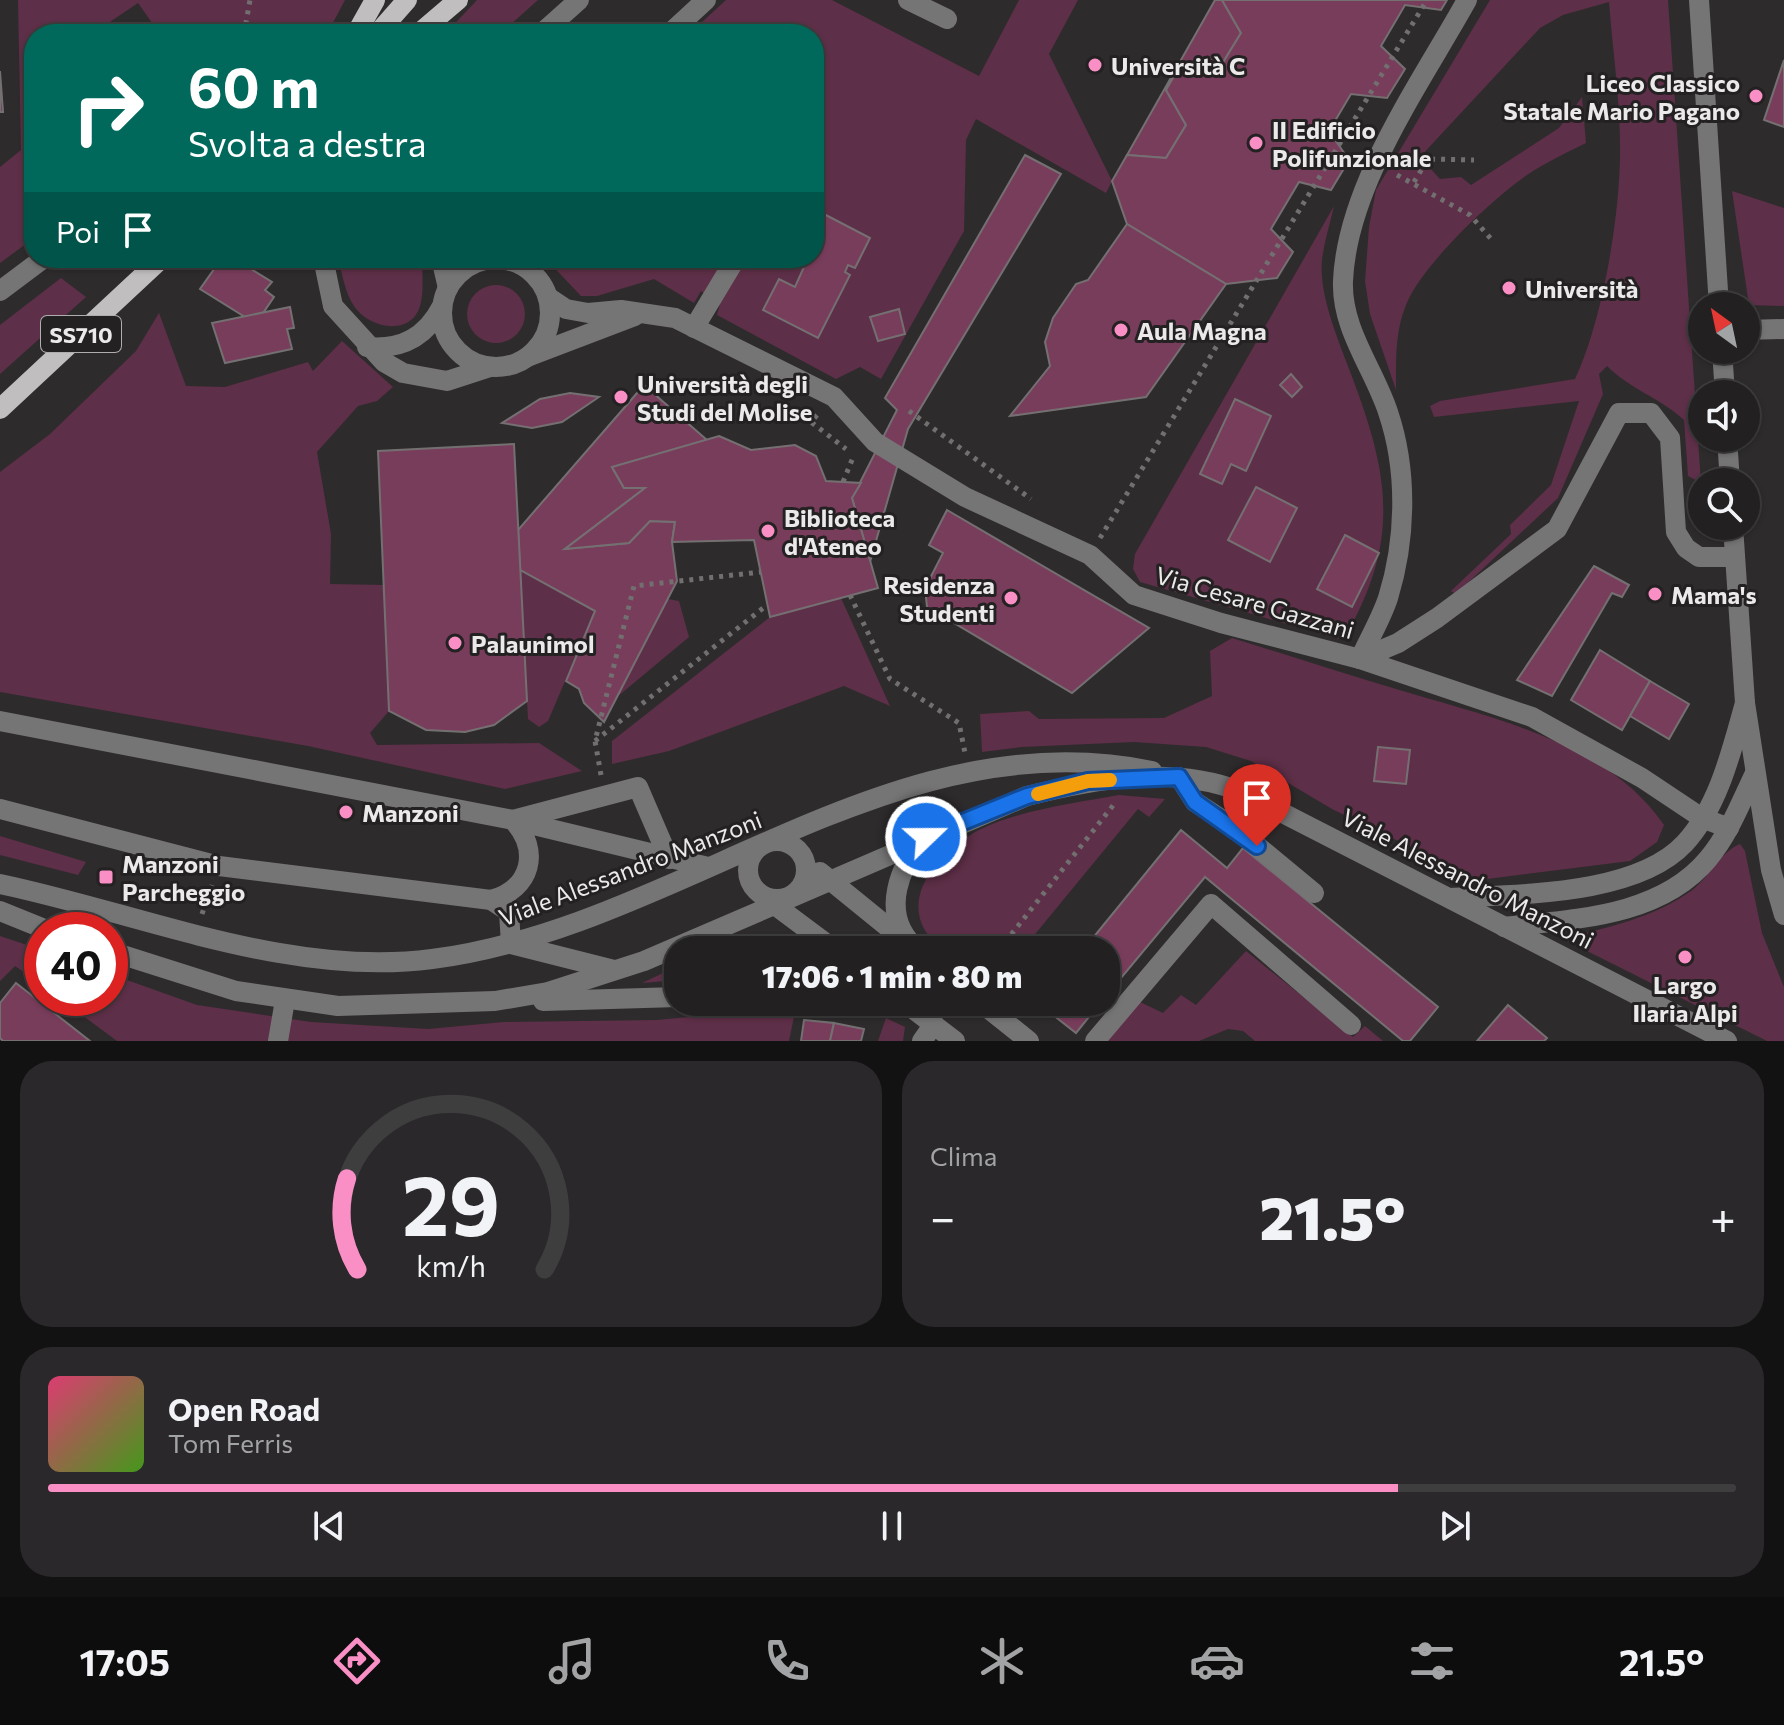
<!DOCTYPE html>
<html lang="it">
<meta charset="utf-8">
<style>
body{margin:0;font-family:Commissioner,sans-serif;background:#2a282a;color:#f1f3f6;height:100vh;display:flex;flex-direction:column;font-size:30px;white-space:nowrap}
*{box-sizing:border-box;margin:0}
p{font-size:26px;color:#a2a3a5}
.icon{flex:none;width:44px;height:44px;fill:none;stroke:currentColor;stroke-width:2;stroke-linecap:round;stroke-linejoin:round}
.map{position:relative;height:1041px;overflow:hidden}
.panel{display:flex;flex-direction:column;gap:20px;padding:20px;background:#131212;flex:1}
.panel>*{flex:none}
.hud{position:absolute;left:24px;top:24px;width:800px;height:244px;border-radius:32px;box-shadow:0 2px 6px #0004,0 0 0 2px #3f3e3f;background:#00695c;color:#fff;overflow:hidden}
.needle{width:52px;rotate:327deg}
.fabs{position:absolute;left:1688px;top:292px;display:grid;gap:16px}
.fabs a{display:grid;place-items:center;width:72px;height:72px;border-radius:50%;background:#222021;box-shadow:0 2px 6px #0004,0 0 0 2px #3f3e3f;font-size:40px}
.speed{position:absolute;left:24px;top:912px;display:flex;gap:16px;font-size:40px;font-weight:700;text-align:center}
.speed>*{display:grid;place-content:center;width:104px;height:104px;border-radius:50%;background:#222021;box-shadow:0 2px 6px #0004,0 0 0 2px #3f3e3f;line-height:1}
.speed .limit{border:12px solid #d22;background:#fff;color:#111}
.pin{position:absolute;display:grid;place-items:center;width:68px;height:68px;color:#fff;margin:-82px -34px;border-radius:50% 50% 50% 0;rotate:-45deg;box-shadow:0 0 8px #0007}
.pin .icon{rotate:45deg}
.me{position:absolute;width:88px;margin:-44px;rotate:68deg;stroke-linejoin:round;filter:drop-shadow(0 0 6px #0008)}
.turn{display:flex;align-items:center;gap:28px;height:168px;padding:0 32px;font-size:36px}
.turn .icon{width:104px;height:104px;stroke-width:2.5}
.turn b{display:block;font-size:56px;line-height:68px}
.then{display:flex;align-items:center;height:76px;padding:0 32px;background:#0003;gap:16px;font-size:30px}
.big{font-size:60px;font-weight:800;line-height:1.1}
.panel .tile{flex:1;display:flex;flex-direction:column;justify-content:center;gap:12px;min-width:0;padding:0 28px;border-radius:32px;background:#2a282a}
.panel .dial{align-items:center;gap:0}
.dial svg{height:208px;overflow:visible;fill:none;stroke:#3f3e3f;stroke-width:7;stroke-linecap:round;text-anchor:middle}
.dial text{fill:#f1f3f6;stroke:none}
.song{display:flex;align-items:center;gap:24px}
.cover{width:96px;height:96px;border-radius:12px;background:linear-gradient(135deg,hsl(340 70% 55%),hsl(100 70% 35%))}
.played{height:8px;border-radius:4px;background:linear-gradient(90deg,#fa8fc6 80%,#3f3e3f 80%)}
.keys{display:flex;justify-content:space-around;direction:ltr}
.heat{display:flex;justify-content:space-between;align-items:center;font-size:44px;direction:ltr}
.panel .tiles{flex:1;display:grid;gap:20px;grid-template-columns:1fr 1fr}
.tile:last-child{grid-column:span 2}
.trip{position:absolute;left:664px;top:936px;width:456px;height:80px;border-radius:32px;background:#222021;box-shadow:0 2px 6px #0004,0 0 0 2px #3f3e3f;font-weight:800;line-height:80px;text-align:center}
.tabs{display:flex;height:128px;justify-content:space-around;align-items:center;background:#0e0d0d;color:#a2a3a5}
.tabs .icon{width:56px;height:56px}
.tabs .current{color:#fa8fc6}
.tabs b{font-size:36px;color:#f1f3f6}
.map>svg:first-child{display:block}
.green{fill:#5e2f48}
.building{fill:#793d5c;stroke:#747072;stroke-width:2}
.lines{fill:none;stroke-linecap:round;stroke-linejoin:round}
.path{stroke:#726f70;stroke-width:5;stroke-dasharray:4 6;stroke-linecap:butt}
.minor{stroke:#767575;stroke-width:20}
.major{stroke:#c1bebf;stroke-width:20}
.route-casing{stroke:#114b97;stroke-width:20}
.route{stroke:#1a73e8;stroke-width:14}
.slow{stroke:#f59e0b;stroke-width:14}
.poi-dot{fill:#fa8fc6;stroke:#242122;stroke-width:3}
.labels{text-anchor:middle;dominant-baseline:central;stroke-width:6;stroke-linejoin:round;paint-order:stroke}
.shield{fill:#242122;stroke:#afadae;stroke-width:2}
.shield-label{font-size:22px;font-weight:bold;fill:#ebe9ea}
.poi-label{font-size:24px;font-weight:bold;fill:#ebe9ea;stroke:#242122;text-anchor:start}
.street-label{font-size:24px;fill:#ebe9ea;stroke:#242122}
</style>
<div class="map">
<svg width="1784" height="1041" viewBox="0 0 1784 1041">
<rect width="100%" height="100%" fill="#2e2b2c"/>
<g class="green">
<polygon points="18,0 345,0 327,34 160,34 138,3 92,34 34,34 34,238 0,263 0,167 21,150"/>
<polygon points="477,0 538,0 500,34 445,34"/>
<polygon points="726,0 832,0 979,76 1019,0 1078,0 1049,54 1112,181 1106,193 976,119 966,140 964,231 881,379 860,367 836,379 717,315 720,304 701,291 694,303 654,279 597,296 581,296 545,258 814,258 814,34 689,34"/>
<path d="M1490,0H1668L1701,483L1688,476L1684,420C1660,398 1630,389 1607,366L1599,374L1603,394L1558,498L1456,594L1451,591L1511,534L1510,525L1551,485L1579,401L1434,417L1430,406L1440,401L1575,379C1602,322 1619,221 1620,157C1621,106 1613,53 1609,2L1563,15L1540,28L1420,157L1440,179L1461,177L1471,185L1559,128L1582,97L1586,143C1566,153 1545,163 1527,175C1492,199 1421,266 1406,305C1395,331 1396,361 1396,390L1370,314L1365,281L1369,227L1376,190Z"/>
<polygon points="1732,191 1784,208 1784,306 1749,305"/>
<path d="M1334,206C1330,224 1324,242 1322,260C1319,292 1335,331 1346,361C1387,467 1405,535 1343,640L1140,582L1133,569L1135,554Z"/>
<path d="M338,258H422C422,272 424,289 421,302C414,338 369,329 354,306C345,293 342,273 338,258Z"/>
<polygon points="61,278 86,297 0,374 0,325"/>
<circle cx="496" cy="314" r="29"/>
<polygon points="159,313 186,386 225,387 308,362 313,371 342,341 393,387 377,401 358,406 317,452 331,534 330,584 384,585 389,711 370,733 377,745 539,743 582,771 505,789 308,746 0,692 0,472 50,434 136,351"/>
<polygon points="520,570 595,611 548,721 539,727 528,719"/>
<polygon points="841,598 890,706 844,686 669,751 612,764 612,741 770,617"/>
<polygon points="668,599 679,601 689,637 617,697"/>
<path d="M1232,638C1287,655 1342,673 1396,689C1488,717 1607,741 1664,825L1657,842L1630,861L1479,880L1332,809L1251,761L1206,747L1134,742L1021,747L982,752L980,714L1029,711L1039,719L1164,718L1212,696L1210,651Z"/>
<path d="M1119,795L1165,799L1149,817L1138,809L1022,950C1004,950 957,955 943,949C936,946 930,938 926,932C902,894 940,853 972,834C1011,811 1075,803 1119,795Z"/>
<polygon points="0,836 86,862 78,875 0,855"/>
<path d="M1740,844L1745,851L1762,933L1784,987V1041H1767L1563,939C1608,927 1653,918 1691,891C1709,878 1720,852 1740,844Z"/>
<polygon points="743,935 785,950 712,950"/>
<polygon points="0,936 42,950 42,985 15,966 0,981"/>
<polygon points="1246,951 1353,1037 1365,1026 1383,1041 1255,1041 1243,1031 1228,1029 1199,1041 1104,1041 1140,1002 1163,1013 1181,995 1196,1005"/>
<polygon points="678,966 678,980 642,983"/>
<polygon points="110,974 197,1005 311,1022 428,1029 504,1022 657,1020 796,1007 789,1041 117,1041 59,998 110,998"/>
<polygon points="886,1018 905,1027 903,1041 878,1041"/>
</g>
<g class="building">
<polygon points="1215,0 1222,0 1241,33 1219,69 1180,66 1166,90 1186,125 1166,158 1127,155"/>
<polygon points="1222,0 1447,0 1441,10 1405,5 1381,46 1405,69 1387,98 1351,94 1329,131 1349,160 1331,190 1299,182 1271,229 1293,252 1277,278 1226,284 1127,224 1112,181 1127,155 1166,158 1186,125 1166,90 1180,66 1219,69 1241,33"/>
<polygon points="132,25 137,34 117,34"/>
<polygon points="1784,60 1784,127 1764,120"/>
<polygon points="0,71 3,112 0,112"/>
<polygon points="1025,155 1061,174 908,429 870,562 852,498 897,410 885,398"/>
<polygon points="822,213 870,238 855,268 848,265 845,272 850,275 818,338 763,310 779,279 795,287 808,258 814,258 814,227"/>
<polygon points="1127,224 1226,284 1146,397 1010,416 1050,366 1045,342 1053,318 1076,284 1088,280"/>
<polygon points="222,258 233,258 272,282 265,290 274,297 263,313 245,317 200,289"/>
<polygon points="290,307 294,328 287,329 292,349 225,363 212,323"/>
<polygon points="899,309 905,334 878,341 870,317"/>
<polygon points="1291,374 1302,387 1292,397 1280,385"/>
<polygon points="644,385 707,440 612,467 624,488 645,488 565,549 629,543 650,521 675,522 672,542 677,581 604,722 584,703 579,689 566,681 595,611 520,570 518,530"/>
<polygon points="570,393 599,397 562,422 532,428 502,423 540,399"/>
<polygon points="1235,399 1271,416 1246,471 1231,464 1222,484 1200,474"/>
<polygon points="719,436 751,450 795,445 816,456 826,481 861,483 852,498 878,588 770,617 754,540 672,542 675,522 650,521 629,543 565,549 645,488 624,488 612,467"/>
<polygon points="514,444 527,701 494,725 465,732 426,730 389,711 378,451"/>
<polygon points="1256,487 1297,508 1270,562 1228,540"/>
<polygon points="947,510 1149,628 1072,693 927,607 925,588 943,553 929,545"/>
<polygon points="1345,535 1379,553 1352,607 1317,589"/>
<polygon points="1594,566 1629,585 1622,597 1612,593 1552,696 1517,680"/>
<polygon points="1600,650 1650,681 1622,730 1571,700"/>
<polygon points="1650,681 1689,704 1669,739 1630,716"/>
<polygon points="1378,747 1410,750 1406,784 1374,781"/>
<polygon points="1181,830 1227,868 1243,848 1438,1007 1410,1041 1403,1041 1205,877 1106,996 1106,950 1083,950"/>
<polygon points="16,983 90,1041 3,1041 0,1038 0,1003"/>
<polygon points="1041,1002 1101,1002 1076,1033 1039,1004"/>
<polygon points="1508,1005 1547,1038 1544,1041 1477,1041"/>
<polygon points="804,1020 834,1023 830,1041 801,1041"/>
<polygon points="834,1023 864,1029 861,1041 830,1041"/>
</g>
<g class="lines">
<g class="path">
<polyline points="244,34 250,0"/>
<polyline points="1397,175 1470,215 1493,241"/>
<polyline points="1414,182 1428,159 1474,160"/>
<polyline points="909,411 1031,499"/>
<polyline points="817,415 811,422 846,449"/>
<polyline points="843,482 854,455"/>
<polyline points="1100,538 1427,0"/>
<polyline points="850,595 890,679 959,723 965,753"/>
<polyline points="595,741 767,605"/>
<polyline points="601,775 595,741 634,586 761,572"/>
<polyline points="202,914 212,885"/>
<polyline points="999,950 1115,803"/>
</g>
<g class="minor">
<polyline points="908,0 947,19"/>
<polyline points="1699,0 1719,306"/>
<polyline points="541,34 579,0"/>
<polyline points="669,34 706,0"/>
<polyline points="323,258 333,306 384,362 403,373 447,381 490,367"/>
<polyline points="441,258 448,288"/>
<circle cx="496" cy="313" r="54"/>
<polyline points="0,291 44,258"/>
<polyline points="548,297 566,309 588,313 621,310 675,318 834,397 875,442 965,497 1090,555 1134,595 1221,623 1360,659 1532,717 1642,778 1702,818 1729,828"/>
<polyline points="694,328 736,258"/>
<polyline points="1746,330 1784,329"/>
<path d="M367,347C402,350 426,337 442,306"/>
<polyline points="1722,350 1725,394"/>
<polyline points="530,356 635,316"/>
<polyline points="1727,438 1730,482"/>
<polyline points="1733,526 1745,703 1771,870 1784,915"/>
<path d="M1360,659C1369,639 1381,619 1388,598C1406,540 1408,471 1388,412C1374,369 1341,329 1343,281C1347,185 1421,83 1467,0"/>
<polyline points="1360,659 1398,643 1437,618 1557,529 1619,413 1651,413 1670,438 1676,532 1686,548 1699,557 1735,557"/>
<polyline points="0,721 513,820 708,867"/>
<polyline points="1179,777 1195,802 1238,830 1314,893"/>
<polyline points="0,809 219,866 491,900 509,912 511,944 614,970"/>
<circle cx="777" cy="870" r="29"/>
<polyline points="820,872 916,950"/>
<path d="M0,884C139,913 289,978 432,959C681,927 891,717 1152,771"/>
<polyline points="764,897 835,950"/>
<path d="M1450,898C1517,894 1636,896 1685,843C1719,806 1732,749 1745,703"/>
<path d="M491,900C531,889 541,851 513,820L638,787L669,859"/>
<polyline points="0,911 47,930"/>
<path d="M1504,927C1574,919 1660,917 1708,859C1729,834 1741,802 1755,773"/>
<path d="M909,941C883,910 899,867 923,840"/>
<path d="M110,951L236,991L338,1006L495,1001L548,992L644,961L1027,796C1096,779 1171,765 1240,791L1727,1041"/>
<polyline points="543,1001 678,997"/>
<polyline points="904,1002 955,1041"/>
<polyline points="980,1002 1029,1041"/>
<polyline points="278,1041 285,1000"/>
<polyline points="922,1041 934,1024"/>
<polyline points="1095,1041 1211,904 1351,1025"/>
</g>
<g class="major">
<polyline points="356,34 375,0"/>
<polyline points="377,34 407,0"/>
<polyline points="418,34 458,0"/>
<polyline points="0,409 162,258"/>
</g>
</g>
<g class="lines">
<g class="route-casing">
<polyline id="route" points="926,837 1027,796 1088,781 1179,777 1195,802 1257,846"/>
</g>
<use href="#route" class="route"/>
<polyline class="slow" points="1038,794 1088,781 1110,780"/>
</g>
<g class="poi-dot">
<circle cx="1095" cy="65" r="8"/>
<circle cx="1756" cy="96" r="8"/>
<circle cx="1256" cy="143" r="8"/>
<circle cx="1509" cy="288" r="8"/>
<circle cx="1121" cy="330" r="8"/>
<circle cx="621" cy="397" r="8"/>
<circle cx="768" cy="531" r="8"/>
<circle cx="1655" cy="594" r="8"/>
<circle cx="1011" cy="598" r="8"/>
<circle cx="455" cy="643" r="8"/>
<circle cx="346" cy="812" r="8"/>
<rect x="98" y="869" width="16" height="16" rx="4"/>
<circle cx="1685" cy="957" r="8"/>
</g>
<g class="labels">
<rect class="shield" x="41" y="316" width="80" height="36" rx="6"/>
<g class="shield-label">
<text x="81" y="334">SS710</text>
</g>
<g class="poi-label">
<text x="1111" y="65">Università C</text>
<text x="1740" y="82" text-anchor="end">Liceo Classico<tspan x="1740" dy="28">Statale Mario Pagano</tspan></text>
<text x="1272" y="129">II Edificio<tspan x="1272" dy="28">Polifunzionale</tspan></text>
<text x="1525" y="288">Università</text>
<text x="1137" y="330">Aula Magna</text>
<text x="637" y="383">Università degli<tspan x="637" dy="28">Studi del Molise</tspan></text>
<text x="784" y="517">Biblioteca<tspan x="784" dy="28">d'Ateneo</tspan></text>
<text x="995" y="584" text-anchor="end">Residenza<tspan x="995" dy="28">Studenti</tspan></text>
<text x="1671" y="594">Mama's</text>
<text x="471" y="643">Palaunimol</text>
<text x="362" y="812">Manzoni</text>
<text x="122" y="863">Manzoni<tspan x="122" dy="28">Parcheggio</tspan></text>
<text x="1685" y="984" text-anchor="middle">Largo<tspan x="1685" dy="28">Ilaria Alpi</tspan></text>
</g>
<g class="street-label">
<text transform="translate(1255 602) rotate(16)">Via Cesare Gazzani</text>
<text transform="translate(630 868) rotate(-21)">Viale Alessandro Manzoni</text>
<text transform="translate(1468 878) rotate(27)">Viale Alessandro Manzoni</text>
</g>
</g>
</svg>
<div class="fabs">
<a><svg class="needle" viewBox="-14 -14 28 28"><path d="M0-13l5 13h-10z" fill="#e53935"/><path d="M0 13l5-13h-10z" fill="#a2a3a5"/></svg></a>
<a><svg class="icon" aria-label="sound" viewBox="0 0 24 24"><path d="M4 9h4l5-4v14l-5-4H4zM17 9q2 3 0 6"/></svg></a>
<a><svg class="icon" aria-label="search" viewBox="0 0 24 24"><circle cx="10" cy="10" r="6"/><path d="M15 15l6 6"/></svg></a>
</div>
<div class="speed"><div class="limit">40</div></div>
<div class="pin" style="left:1257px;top:846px;background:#d93025"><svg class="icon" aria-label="arrive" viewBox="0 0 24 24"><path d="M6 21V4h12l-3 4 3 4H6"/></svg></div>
<svg class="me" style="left:926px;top:837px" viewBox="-20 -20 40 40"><circle r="17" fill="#1a73e8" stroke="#fff" stroke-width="3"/><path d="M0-11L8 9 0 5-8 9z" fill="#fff"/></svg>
<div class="trip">17:06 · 1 min · 80 m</div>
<div class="hud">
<div class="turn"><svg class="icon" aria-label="right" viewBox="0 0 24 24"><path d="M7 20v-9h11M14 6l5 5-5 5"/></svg><div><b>60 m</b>Svolta a destra</div></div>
<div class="then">Poi<svg class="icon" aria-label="arrive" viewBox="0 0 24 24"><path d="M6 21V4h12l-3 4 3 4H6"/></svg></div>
</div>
</div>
<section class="panel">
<div class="tiles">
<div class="tile dial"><svg viewBox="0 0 100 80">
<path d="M14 69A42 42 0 1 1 86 69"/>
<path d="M14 69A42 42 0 0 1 10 34" stroke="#fa8fc6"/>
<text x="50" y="56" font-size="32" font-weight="700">29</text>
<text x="50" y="72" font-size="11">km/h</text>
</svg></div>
<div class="tile"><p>Clima</p>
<div class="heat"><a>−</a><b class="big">21.5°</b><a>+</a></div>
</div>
<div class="tile">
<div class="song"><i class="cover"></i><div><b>Open Road</b><p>Tom Ferris</p></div></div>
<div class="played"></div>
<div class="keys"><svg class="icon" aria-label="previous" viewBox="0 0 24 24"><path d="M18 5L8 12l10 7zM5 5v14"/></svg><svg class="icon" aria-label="pause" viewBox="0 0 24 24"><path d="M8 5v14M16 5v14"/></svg><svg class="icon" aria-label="next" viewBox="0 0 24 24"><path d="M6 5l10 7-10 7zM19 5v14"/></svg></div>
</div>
</div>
</section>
<nav class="tabs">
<b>17:05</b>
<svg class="icon current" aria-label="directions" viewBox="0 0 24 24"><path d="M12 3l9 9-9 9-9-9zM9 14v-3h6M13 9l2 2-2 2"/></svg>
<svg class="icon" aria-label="music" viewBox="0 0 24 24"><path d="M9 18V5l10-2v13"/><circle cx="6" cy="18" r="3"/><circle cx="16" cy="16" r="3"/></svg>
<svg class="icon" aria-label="phone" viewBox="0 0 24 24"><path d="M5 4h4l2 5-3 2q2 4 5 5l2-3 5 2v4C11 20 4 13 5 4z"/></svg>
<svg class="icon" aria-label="climate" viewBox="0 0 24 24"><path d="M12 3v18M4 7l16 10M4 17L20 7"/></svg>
<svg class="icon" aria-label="car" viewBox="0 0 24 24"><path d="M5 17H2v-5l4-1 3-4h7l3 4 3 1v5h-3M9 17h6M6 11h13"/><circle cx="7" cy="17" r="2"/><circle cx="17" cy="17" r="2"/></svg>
<svg class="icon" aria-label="filters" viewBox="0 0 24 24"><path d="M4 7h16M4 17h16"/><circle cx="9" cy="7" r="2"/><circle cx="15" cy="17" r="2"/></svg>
<b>21.5°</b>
</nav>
